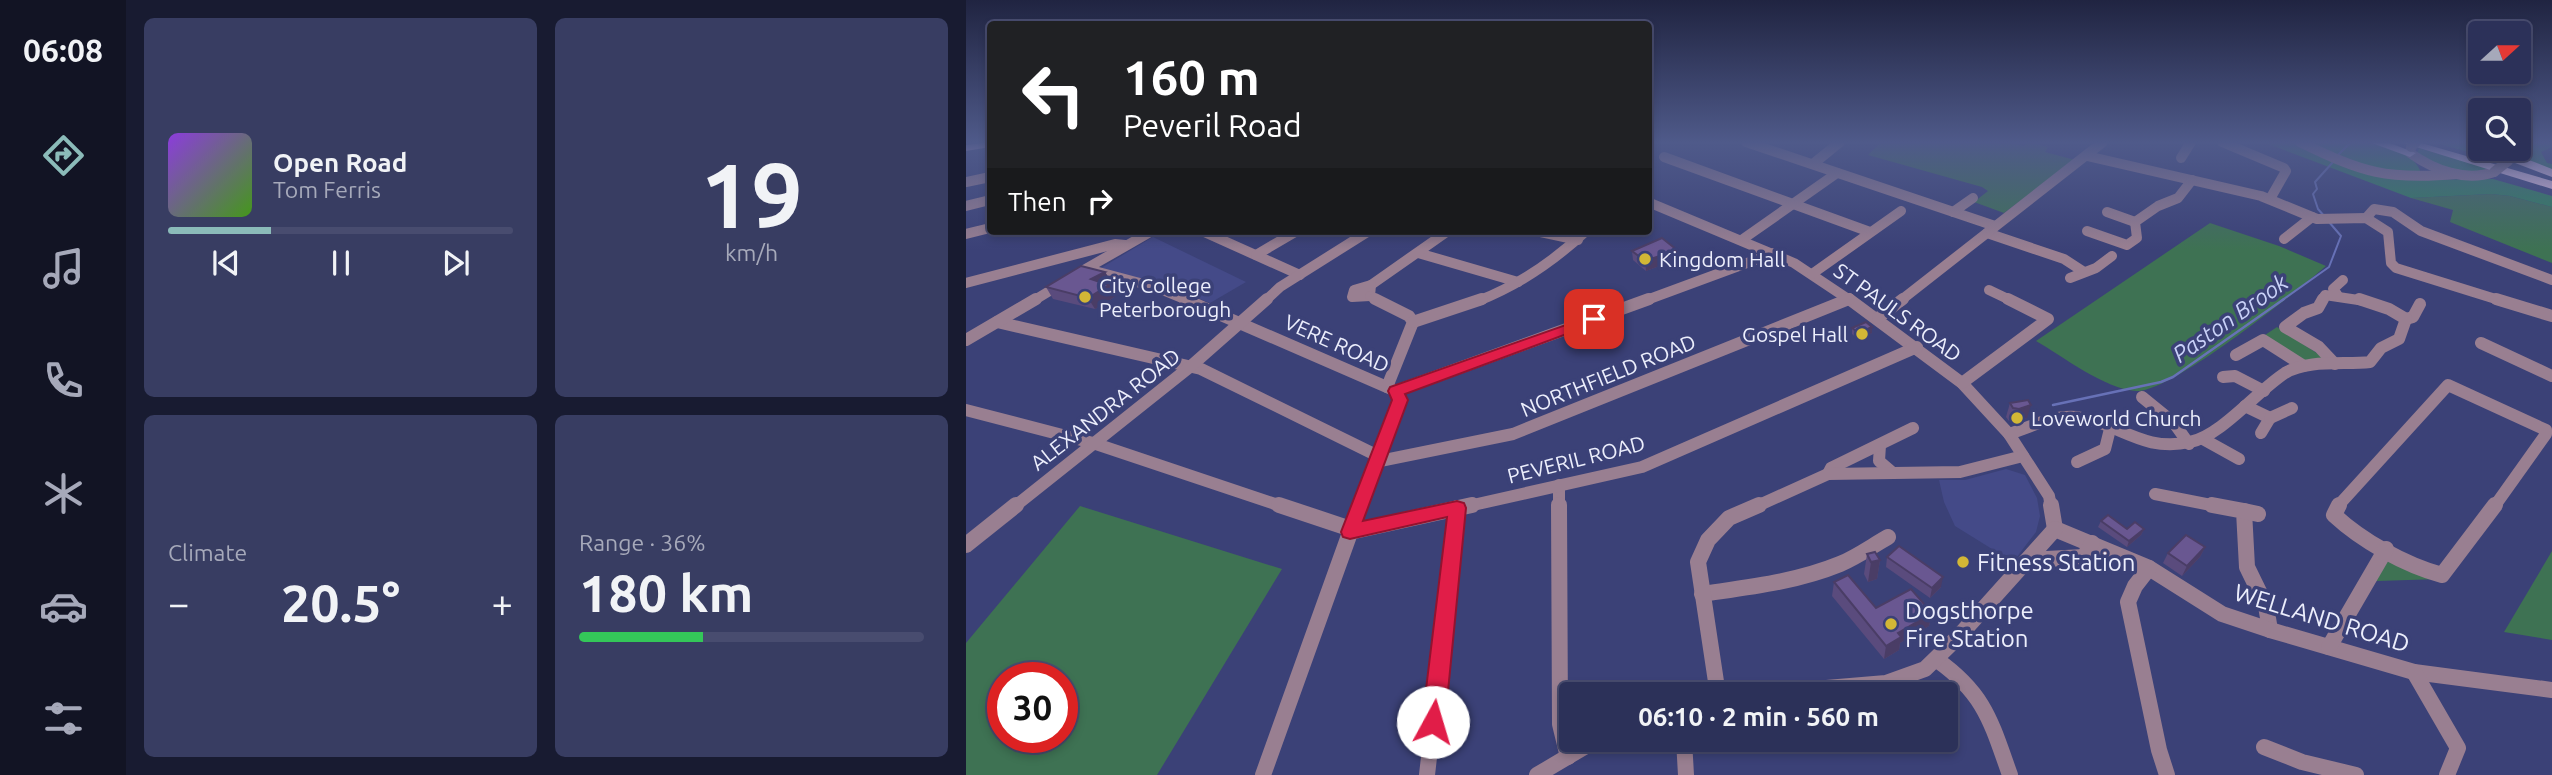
<!DOCTYPE html>
<meta charset="utf-8">
<style>
body{margin:0;font-family:Ubuntu,sans-serif;background:#383d62;color:#f1f3f6;height:100vh;display:flex;flex-direction:column;font-size:26px;white-space:nowrap}
*{box-sizing:border-box;margin:0}
p{font-size:23px;color:#a6a9ba}
.icon{flex:none;width:38px;height:38px;fill:none;stroke:currentColor;stroke-width:2;stroke-linecap:round;stroke-linejoin:round}
.map{position:relative;flex:1;overflow:hidden}
.drawer{display:flex;flex-direction:column;gap:18px;padding:18px;background:#181b31;width:840px}
.drawer>*{flex:none}
.banner{position:absolute;left:21px;top:21px;width:665px;height:214px;border-radius:7px;box-shadow:0 4px 10px #0003,0 0 0 2px #484c6f;background:#202124;color:#fff;overflow:hidden}
.needle{width:46px;rotate:69deg}
.tools{position:absolute;left:1502px;top:21px;display:grid;gap:14px}
.tools a{display:grid;place-items:center;width:63px;height:63px;border-radius:7px;background:#2c3159;box-shadow:0 4px 10px #0003,0 0 0 2px #484c6f;font-size:35px}
.speed{position:absolute;left:21px;top:662px;display:flex;gap:14px;font-size:35px;font-weight:700;text-align:center}
.speed>*{display:grid;place-content:center;width:91px;height:91px;border-radius:50%;background:#2c3159;box-shadow:0 4px 10px #0003,0 0 0 2px #484c6f;line-height:1}
.speed .limit{border:10px solid #d22;background:#fff;color:#111}
.pin{position:absolute;display:grid;place-items:center;width:60px;height:60px;color:#fff;margin:-30px;border-radius:14px;box-shadow:0 4px 10px #0006}
.me{position:absolute;width:77px;margin:-38px;rotate:6deg;stroke-linejoin:round;filter:drop-shadow(0 0 5px #0008)}
.turn{display:flex;align-items:center;gap:24px;height:147px;padding:0 21px;font-size:32px}
.turn .icon{width:91px;height:91px;stroke-width:2.5}
.turn b{display:block;font-size:49px;line-height:60px}
.then{display:flex;align-items:center;height:66px;padding:0 21px;background:#0003;gap:14px;font-size:26px}
.big{font-size:52px;font-weight:700;line-height:1.1}
.drawer .card{flex:1;display:flex;flex-direction:column;justify-content:center;gap:10px;min-width:0;padding:0 24px;border-radius:10px;background:#383d62}
.drawer .dial{align-items:center;gap:0}
.dial b{font-size:91px;line-height:1}
.song{display:flex;align-items:center;gap:21px}
.cover{width:84px;height:84px;border-radius:10px;background:linear-gradient(135deg,hsl(270 70% 55%),hsl(100 70% 35%))}
.played{height:7px;border-radius:4px;background:linear-gradient(90deg,#8bbbb9 30%,#484c6f 30%)}
.keys{display:flex;justify-content:space-around;direction:ltr}
.heat{display:flex;justify-content:space-between;align-items:center;font-size:38px;direction:ltr}
.charge{height:10px;border-radius:5px;background:linear-gradient(90deg,#34c759 36%,#484c6f 0)}
.drawer .tiles{flex:1;display:grid;gap:18px;grid-template-columns:repeat(2,1fr)}
.trip{position:absolute;left:593px;top:682px;width:399px;height:70px;border-radius:7px;background:#2c3159;box-shadow:0 4px 10px #0003,0 0 0 2px #484c6f;font-weight:700;line-height:70px;text-align:center}
main{display:flex;flex:1;min-height:0}
.tab-bar{display:flex;flex-direction:column;width:126px;justify-content:space-around;align-items:center;background:#121424;color:#a6a9ba}
.tab-bar .icon{width:49px;height:49px}
.tab-bar .on{color:#8bbbb9}
.tab-bar b{font-size:32px;color:#f1f3f6}
.map>svg:first-child{display:block}
.built{fill:#444a88}
.green{fill:#3e7253;fill-rule:evenodd}
.forest{fill:#2f8558}
.lines{fill:none;stroke-linecap:round;stroke-linejoin:round}
.stream-far1{stroke:#6771b7;stroke-width:2}
.stream{stroke:#6771b7;stroke-width:2.5}
.minor-far2{stroke:#997f91;stroke-width:10}
.minor-far1{stroke:#997f91;stroke-width:12}
.minor{stroke:#997f91;stroke-width:16}
.major{fill:#e8b4da;fill-rule:evenodd}
.highway{fill:#f8d2ed;fill-rule:evenodd}
.minor-bridge{stroke:#997f91;stroke-width:10}
.wall{fill:#5a4b7d}
.shaded-wall{fill:#4a3d66}
.building{fill:#695791;stroke:#4a3d66;stroke-width:2}
.route{fill:#e11d48;stroke:#92132f;stroke-width:2}
.poi-dot{fill:#d2b736;stroke:#3b4177;stroke-width:2.5}
.labels{text-anchor:middle;dominant-baseline:central;stroke-width:7;stroke-linejoin:round;paint-order:stroke}
.poi-label{font-size:21px;fill:#eceefc;stroke:#3b4177;text-anchor:start}
.street-label{font-size:21px;fill:#eceefc;stroke:#3b4177}
.water-label{font-size:23px;font-style:italic;fill:#c9d1f8;stroke:#3b4177}
.near-poi-label{font-size:24px;fill:#eceefc;stroke:#3b4177;text-anchor:start}
.near-street-label{font-size:24px;fill:#eceefc;stroke:#3b4177}
</style>
<main>
<nav class="tab-bar">
<b>06:08</b>
<svg class="icon on" aria-label="directions" viewBox="0 0 24 24"><path d="M12 3l9 9-9 9-9-9zM9 14v-3h6M13 9l2 2-2 2"/></svg>
<svg class="icon" aria-label="music" viewBox="0 0 24 24"><path d="M9 18V5l10-2v13"/><circle cx="6" cy="18" r="3"/><circle cx="16" cy="16" r="3"/></svg>
<svg class="icon" aria-label="phone" viewBox="0 0 24 24"><path d="M5 4h4l2 5-3 2q2 4 5 5l2-3 5 2v4C11 20 4 13 5 4z"/></svg>
<svg class="icon" aria-label="climate" viewBox="0 0 24 24"><path d="M12 3v18M4 7l16 10M4 17L20 7"/></svg>
<svg class="icon" aria-label="car" viewBox="0 0 24 24"><path d="M5 17H2v-5l4-1 3-4h7l3 4 3 1v5h-3M9 17h6M6 11h13"/><circle cx="7" cy="17" r="2"/><circle cx="17" cy="17" r="2"/></svg>
<svg class="icon" aria-label="filters" viewBox="0 0 24 24"><path d="M4 7h16M4 17h16"/><circle cx="9" cy="7" r="2"/><circle cx="15" cy="17" r="2"/></svg>
</nav>
<section class="drawer">
<div class="tiles">
<div class="card">
<div class="song"><i class="cover"></i><div><b>Open Road</b><p>Tom Ferris</p></div></div>
<div class="played"></div>
<div class="keys"><svg class="icon" aria-label="previous" viewBox="0 0 24 24"><path d="M18 5L8 12l10 7zM5 5v14"/></svg><svg class="icon" aria-label="pause" viewBox="0 0 24 24"><path d="M8 5v14M16 5v14"/></svg><svg class="icon" aria-label="next" viewBox="0 0 24 24"><path d="M6 5l10 7-10 7zM19 5v14"/></svg></div>
</div>
<div class="card dial"><b>19</b><p>km/h</p></div>
<div class="card"><p>Climate</p>
<div class="heat"><a>−</a><b class="big">20.5°</b><a>+</a></div>
</div>
<div class="card"><p>Range · 36%</p><b class="big">180 km</b><div class="charge"></div></div>
</div>
</section>
<div class="map">
<svg width="1586" height="775" viewBox="0 0 1586 775">
<rect width="100%" height="100%" fill="#3b4177"/>
<g class="built">
<polygon points="187,237 280,282 244,303 192,283 135,268"/>
<polygon points="1040,469 1059,475 1071,498 1074,516 1070,532 1047,562 989,526 978,502 973,480 999,480"/>
</g>
<g class="green">
<polygon points="915,142 1039,142 1058,146 1062,142 1082,147 1079,152 1109,160 1038,213 1008,202 1022,191 1016,187 902,155"/>
<polygon points="1525,194 1544,196 1586,207 1586,263 1484,222 1487,210 1445,198"/>
<path d="M1244,223L1313,246L1360,266C1330,292 1205,393 1170,391C1139,389 1096,356 1070,341Z"/>
<polygon points="1311,327 1360,359 1337,362 1296,337"/>
<path d="M114,506L316,569L191,775H0V643ZM37,677H96V737H37Z"/>
<polygon points="1586,551 1586,640 1538,632"/>
<polygon points="1425,559 1475,579 1410,581 1420,563"/>
</g>
<g class="forest">
<polygon points="1297,142 1328,142 1368,162 1443,180 1527,179 1586,196 1586,207 1544,196 1525,194 1445,198"/>
<path d="M1338,142C1369,142 1438,136 1454,170L1453,173L1409,171Z"/>
<polygon points="1467,142 1513,142 1514,149 1526,149 1531,154 1527,159"/>
<polygon points="1552,142 1586,142 1586,147 1575,152 1581,163 1586,164 1586,170 1538,149 1552,149"/>
<path d="M1453,148L1521,168C1504,182 1467,164 1451,154Z"/>
</g>
<g class="lines">
<g class="stream-far1">
<polyline points="1372,155 1385,142"/>
<polyline points="1359,217 1352,209 1347,194 1351,189 1349,182 1367,162"/>
<polyline points="1315,301 1363,267 1375,236 1363,222"/>
</g>
<polyline class="stream" points="1087,405 1195,382 1207,377 1318,299"/>
<g class="minor-far2">
<polyline points="780,142 1029,226"/>
<polyline points="1256,142 1318,168 1320,171 1304,199"/>
<path d="M1334,142C1397,173 1421,180 1491,174"/>
<path d="M1445,147L1444,153C1468,170 1499,182 1528,172"/>
<polyline points="1533,149 1542,161"/>
<polyline points="1121,156 1295,196 1351,219 1400,218 1422,232 1425,263 1430,268 1536,301"/>
<polyline points="698,157 904,232"/>
<polyline points="1215,158 1225,142"/>
<polyline points="847,164 874,142"/>
<polyline points="0,182 24,177"/>
<polyline points="682,202 828,263 885,301"/>
<polyline points="0,206 24,200"/>
<polyline points="987,212 1007,198"/>
<polyline points="1141,212 1169,222"/>
<polyline points="1400,218 1408,209 1427,212 1455,231 1586,280"/>
<polyline points="236,231 334,275"/>
<polyline points="570,231 612,240"/>
<polyline points="1121,231 1161,245 1171,238 1169,222 1192,206 1212,198 1226,180"/>
<polyline points="1021,233 1098,259 1118,272"/>
<polyline points="0,234 24,228"/>
<polyline points="777,239 871,173"/>
<polyline points="1318,239 1346,217"/>
<polyline points="452,253 552,282"/>
<polyline points="290,255 331,231"/>
<polyline points="125,270 189,287 223,301"/>
<polyline points="116,271 186,231"/>
<polyline points="846,274 935,211"/>
<polyline points="1104,278 1130,268 1146,256"/>
<polyline points="0,283 149,244 159,245"/>
<polyline points="405,285 482,231"/>
<polygon points="405,285 404,296 386,297 388,290"/>
<polyline points="1023,290 1046,301"/>
<polyline points="1371,294 1367,289 1377,280"/>
<polyline points="404,296 413,301"/>
<polyline points="67,301 95,284"/>
<polyline points="299,301 314,287 403,231"/>
<path d="M512,301C553,285 588,261 620,231"/>
<polyline points="678,301 808,253"/>
<polyline points="879,301 883,299"/>
<polyline points="934,301 1137,142"/>
<polyline points="1356,301 1359,295 1399,301"/>
</g>
<g class="minor-far1">
<polyline points="218,299 430,391 683,299"/>
<polyline points="409,299 443,316 447,322 421,387"/>
<polyline points="883,299 996,383 1043,434 1083,496 1085,507"/>
<polyline points="1357,299 1352,308 1338,313 1319,327 1353,347 1369,364"/>
<polyline points="1530,299 1586,316"/>
<polyline points="912,318 937,299"/>
<polyline points="1440,319 1447,317 1454,304"/>
<polyline points="31,322 235,369 412,456"/>
<polyline points="447,322 516,299"/>
<polyline points="0,340 70,299"/>
<polyline points="1515,343 1586,376"/>
<polyline points="1270,355 1297,340 1338,366"/>
<polyline points="1257,377 1269,376 1298,391"/>
<polyline points="996,383 1082,319 1042,299"/>
<polyline points="1176,397 1208,423 1223,444"/>
<polyline points="1279,406 1304,418 1295,433"/>
<polyline points="0,410 127,443 318,507"/>
<polyline points="1304,418 1326,408"/>
<path d="M1043,434C1064,427 1087,415 1110,417C1152,422 1176,453 1224,442C1255,436 1291,391 1319,373C1342,359 1379,365 1404,362L1415,348L1433,339L1440,319L1423,309L1393,299"/>
<polyline points="1237,439 1273,459"/>
<polyline points="914,445 913,461 927,473"/>
<polyline points="409,462 547,434 883,299"/>
<polyline points="1111,462 1139,449 1144,429"/>
<polyline points="862,474 865,468 947,428"/>
<polyline points="593,485 593,507"/>
<polyline points="1189,494 1255,507"/>
<polyline points="48,507 225,366 301,299"/>
<polyline points="393,507 434,400 430,391"/>
<polyline points="498,507 676,467 951,347"/>
<polyline points="789,507 862,474 994,472 1057,456"/>
<polyline points="1371,507 1482,385 1580,430 1580,434 1528,507"/>
</g>
<g class="minor">
<polyline points="313,505 385,529"/>
<polyline points="593,505 594,724 602,757"/>
<polyline points="1085,505 1089,529"/>
<polyline points="1246,505 1278,511 1281,567 1300,606 1304,630"/>
<path d="M1373,505L1368,515C1396,541 1439,565 1476,575L1529,505"/>
<polyline points="1278,511 1292,514"/>
<polyline points="1089,529 1183,568 1256,614 1304,630 1448,672 1586,690"/>
<polyline points="384,532 506,505"/>
<polyline points="0,545 50,505"/>
<polyline points="1063,560 1118,557 1126,543"/>
<polyline points="1183,568 1169,586 1162,602 1193,750 1201,775"/>
<path d="M736,594C783,587 830,582 874,564C891,557 906,546 922,537"/>
<polyline points="1363,647 1420,549"/>
<path d="M971,660C1019,694 1025,722 1044,775"/>
<polyline points="1448,672 1492,748 1481,775"/>
<polyline points="752,695 732,562 742,540 763,518 793,505"/>
<polyline points="777,695 920,683 959,669 993,636 1089,529"/>
<polyline points="718,740 720,775"/>
<polyline points="1298,747 1336,762 1390,775"/>
<polyline points="297,775 394,505"/>
<polyline points="461,775 491,508"/>
<polyline points="571,775 630,740"/>
</g>
<polygon class="major" points="24,142 24,147 0,151 0,145"/>
<g class="highway">
<polygon points="1403,142 1421,142 1450,153 1444,157"/>
<polygon points="1434,142 1452,142 1586,181 1586,189"/>
<polygon points="1540,151 1586,169 1586,177 1536,158 1534,155"/>
</g>
<g class="minor-bridge">
<polyline points="1445,147 1450,142"/>
<polyline points="1528,172 1542,161"/>
</g>
</g>
<g class="wall">
<polygon points="711,250 712,259 680,271 667,260 666,251"/>
<polygon points="139,272 146,283 143,285 150,296 129,309 87,299 80,287"/>
<polygon points="906,327 906,333 892,339 886,334 886,328"/>
<polygon points="1062,400 1061,418 1050,422 1043,421 1040,417 1044,403"/>
<polygon points="1135,521 1161,529 1178,529 1175,535 1161,547 1132,527"/>
<polygon points="1239,547 1234,557 1216,576 1197,563 1202,553"/>
<polygon points="901,554 914,560 911,579 902,582 898,574"/>
<polygon points="921,557 975,587 964,598 920,567"/>
<polygon points="868,582 910,608 966,613 963,626 934,643 933,650 918,659 866,596"/>
</g>
<g class="shaded-wall">
<polygon points="711,250 712,259 680,271 679,261"/>
<polygon points="139,272 146,283 143,285 150,296 129,309 122,298 125,279"/>
<polygon points="906,327 906,333 892,339 893,333"/>
<polygon points="1065,405 1061,418 1050,422 1053,409"/>
<polygon points="1178,529 1175,535 1161,547 1163,541"/>
<polygon points="1239,547 1234,557 1216,576 1221,566"/>
<polygon points="914,560 911,579 902,582 905,562"/>
<polygon points="977,577 975,587 964,598 966,588"/>
<polygon points="966,613 963,626 934,643 933,650 918,659 920,646 932,633"/>
</g>
<g class="building">
<polygon points="696,238 711,250 679,261 666,251"/>
<polygon points="115,266 139,272 125,279 143,285 122,298 80,287"/>
<polygon points="900,322 906,327 893,333 886,328"/>
<polygon points="1062,400 1065,405 1053,409 1047,408 1044,403"/>
<polygon points="1142,515 1161,529 1169,522 1178,529 1163,541 1135,521"/>
<polygon points="1220,535 1239,547 1221,566 1202,553"/>
<polygon points="933,546 977,577 966,588 921,557"/>
<polygon points="909,552 914,560 905,562 901,554"/>
<polygon points="882,575 910,608 945,589 966,613 932,633 935,637 920,646 868,582"/>
</g>
<linearGradient id="sky" x2="0" y2="1"><stop stop-color="#202441"/><stop offset="0.57" stop-color="#4f5a8a"/><stop offset="1" stop-color="#4f5a8a" stop-opacity="0"/></linearGradient>
<rect width="1586" height="250" fill="url(#sky)"/>
<polygon class="route" points="628,315 635,319 633,322 439,394 442,400 397,521 491,501 498,503 500,508 479,722 475,729 467,732 459,729 456,722 481,517 384,539 377,537 375,532 426,400 422,391 424,387"/>
<g class="poi-dot">
<circle cx="679" cy="259" r="7"/>
<circle cx="119" cy="297" r="7"/>
<circle cx="896" cy="334" r="7"/>
<circle cx="1051" cy="418" r="7"/>
<circle cx="997" cy="562" r="7"/>
<circle cx="925" cy="624" r="7"/>
</g>
<g class="labels">
<g class="poi-label">
<text x="693" y="259">Kingdom Hall</text>
<text x="133" y="285">City College<tspan x="133" dy="24">Peterborough</tspan></text>
<text x="882" y="334" text-anchor="end">Gospel Hall</text>
<text x="1065" y="418">Loveworld Church</text>
</g>
<g class="street-label">
<text transform="translate(932 312) rotate(36)">ST PAULS ROAD</text>
<text transform="translate(371 343) rotate(24)">VERE ROAD</text>
<text transform="translate(642 375) rotate(-22)">NORTHFIELD ROAD</text>
<text transform="translate(139 409) rotate(-38)">ALEXANDRA ROAD</text>
<text transform="translate(610 459) rotate(-14)">PEVERIL ROAD</text>
</g>
<g class="water-label">
<text transform="translate(1264 318) rotate(-35)">Paston Brook</text>
</g>
<g class="near-poi-label">
<text x="1011" y="562">Fitness Station</text>
<text x="939" y="610">Dogsthorpe<tspan x="939" dy="28">Fire Station</tspan></text>
</g>
<g class="near-street-label">
<text transform="translate(1356 618) rotate(17)">WELLAND ROAD</text>
</g>
</g>
</svg>
<div class="tools">
<a><svg class="needle" viewBox="-14 -14 28 28"><path d="M0-13l5 13h-10z" fill="#e53935"/><path d="M0 13l5-13h-10z" fill="#a6a9ba"/></svg></a>
<a><svg class="icon" aria-label="search" viewBox="0 0 24 24"><circle cx="10" cy="10" r="6"/><path d="M15 15l6 6"/></svg></a>
</div>
<div class="speed"><div class="limit">30</div></div>
<div class="pin" style="left:628px;top:319px;background:#d93025"><svg class="icon" aria-label="arrive" viewBox="0 0 24 24"><path d="M6 21V4h12l-3 4 3 4H6"/></svg></div>
<svg class="me" style="left:467px;top:722px" viewBox="-20 -20 40 40"><circle r="19" fill="#fff"/><path d="M0-13L10 11 0 6-10 11z" fill="#e11d48"/></svg>
<div class="trip">06:10 · 2 min · 560 m</div>
<div class="banner">
<div class="turn"><svg class="icon" aria-label="left" viewBox="0 0 24 24"><path d="M17 20v-9H6M10 6l-5 5 5 5"/></svg><div><b>160 m</b>Peveril Road</div></div>
<div class="then">Then<svg class="icon" aria-label="right" viewBox="0 0 24 24"><path d="M7 20v-9h11M14 6l5 5-5 5"/></svg></div>
</div>
</div>
</main>
